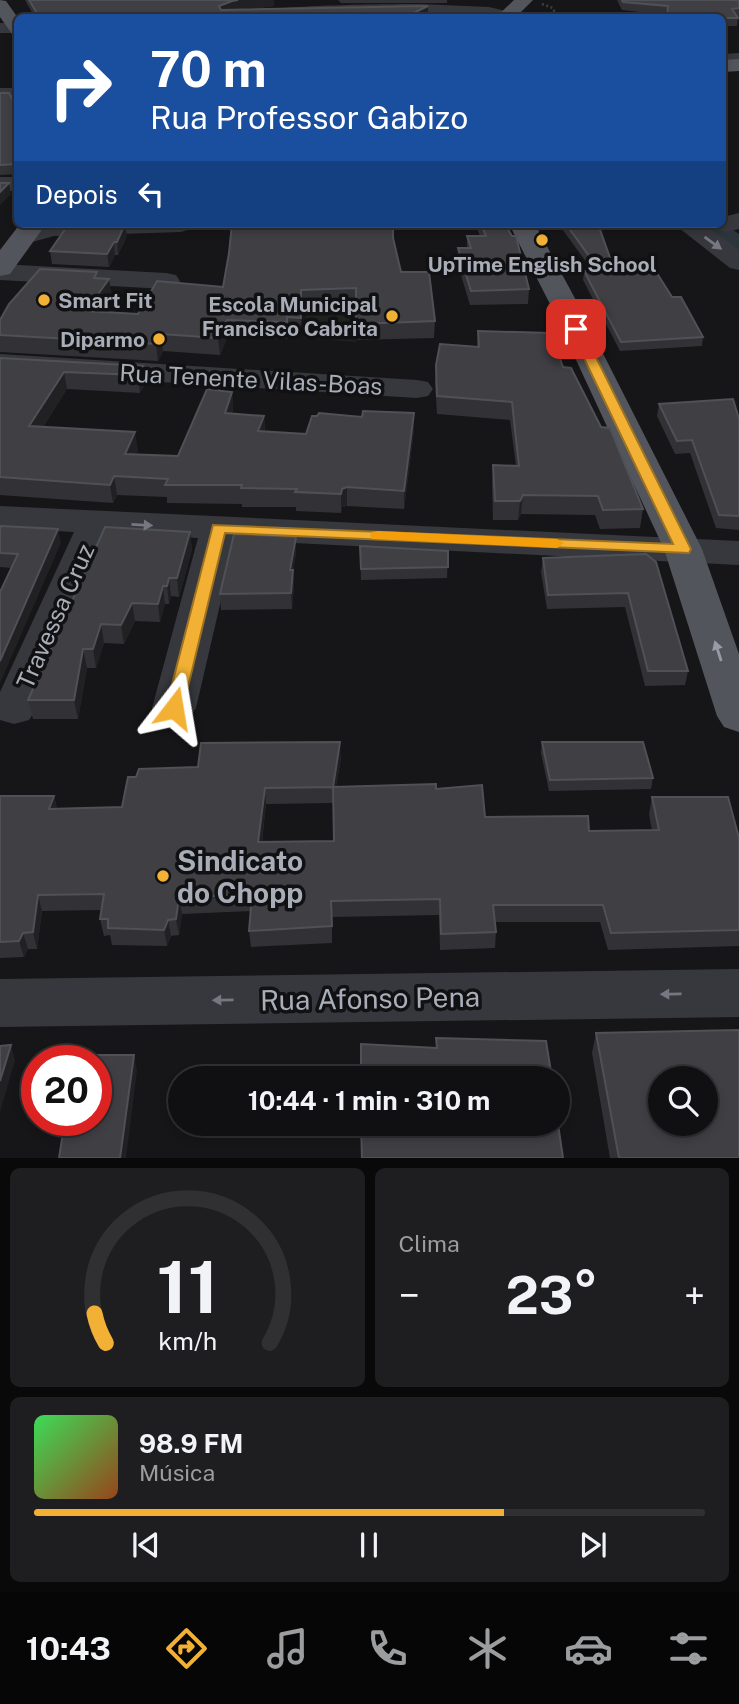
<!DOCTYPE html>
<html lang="pt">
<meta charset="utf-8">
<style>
body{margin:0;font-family:"Public Sans",sans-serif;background:#1e1e20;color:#f1f3f6;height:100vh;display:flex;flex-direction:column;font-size:26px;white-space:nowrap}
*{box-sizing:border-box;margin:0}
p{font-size:23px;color:#9c9d9f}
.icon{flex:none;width:38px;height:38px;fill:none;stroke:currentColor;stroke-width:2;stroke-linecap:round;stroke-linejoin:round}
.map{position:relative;height:1158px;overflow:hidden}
.side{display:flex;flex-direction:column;gap:10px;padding:10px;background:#09090a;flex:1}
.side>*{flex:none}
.hud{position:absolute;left:14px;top:14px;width:712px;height:214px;border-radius:10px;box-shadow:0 4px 10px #0003,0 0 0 2px #303032;background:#1a4fa0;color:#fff;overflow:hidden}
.controls{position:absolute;left:648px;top:1066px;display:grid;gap:14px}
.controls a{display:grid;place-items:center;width:70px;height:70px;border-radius:50%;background:#101012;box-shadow:0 4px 10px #0003,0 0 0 2px #303032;font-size:35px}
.speed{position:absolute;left:21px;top:1045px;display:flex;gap:14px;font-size:35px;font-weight:700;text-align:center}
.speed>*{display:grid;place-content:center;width:91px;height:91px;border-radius:50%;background:#101012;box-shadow:0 4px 10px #0003,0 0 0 2px #303032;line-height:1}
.speed .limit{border:10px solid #d22;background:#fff;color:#111}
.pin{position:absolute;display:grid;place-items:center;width:60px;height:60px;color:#fff;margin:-30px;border-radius:14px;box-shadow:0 4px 10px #0006}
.me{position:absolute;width:77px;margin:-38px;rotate:14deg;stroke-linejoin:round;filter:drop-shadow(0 0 5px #0008)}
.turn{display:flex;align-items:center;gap:24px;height:147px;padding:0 21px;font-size:32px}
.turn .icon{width:91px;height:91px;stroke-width:2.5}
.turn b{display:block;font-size:49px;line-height:60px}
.then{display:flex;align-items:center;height:66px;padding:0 21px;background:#0003;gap:14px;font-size:26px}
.big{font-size:52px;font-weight:700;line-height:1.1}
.side .widget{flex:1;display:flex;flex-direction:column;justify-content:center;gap:10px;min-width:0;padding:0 24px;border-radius:10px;background:#1e1e20}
.side .dial{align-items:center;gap:0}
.dial svg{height:182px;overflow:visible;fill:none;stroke:#303032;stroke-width:7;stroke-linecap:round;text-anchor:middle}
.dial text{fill:#f1f3f6;stroke:none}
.song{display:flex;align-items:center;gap:21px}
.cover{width:84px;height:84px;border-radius:10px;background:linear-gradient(135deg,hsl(130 70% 55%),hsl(20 70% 35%))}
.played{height:7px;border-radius:4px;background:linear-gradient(90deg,#f2b134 70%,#303032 70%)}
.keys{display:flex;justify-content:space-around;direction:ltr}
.heat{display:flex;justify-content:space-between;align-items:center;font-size:38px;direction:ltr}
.side .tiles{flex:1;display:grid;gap:10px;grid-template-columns:1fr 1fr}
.widget:last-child{grid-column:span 2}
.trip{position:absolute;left:168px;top:1066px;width:402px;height:70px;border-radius:35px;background:#101012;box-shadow:0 4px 10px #0003,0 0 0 2px #303032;font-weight:700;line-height:70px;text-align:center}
.tabs{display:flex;height:112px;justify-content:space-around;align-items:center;background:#060607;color:#9c9d9f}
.tabs .icon{width:49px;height:49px}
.tabs .on{color:#f2b134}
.tabs b{font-size:32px;color:#f1f3f6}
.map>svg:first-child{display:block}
.green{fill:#1c231d}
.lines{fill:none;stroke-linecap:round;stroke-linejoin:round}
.river{fill:#2c353c;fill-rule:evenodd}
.path{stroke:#3d3f44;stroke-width:2.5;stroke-dasharray:2 2.5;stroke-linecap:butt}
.minor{fill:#37383d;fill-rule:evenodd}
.major{fill:#53555c;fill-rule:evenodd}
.wall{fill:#323236;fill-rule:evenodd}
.shaded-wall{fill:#212124}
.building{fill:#3f3f44;stroke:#4f5156;stroke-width:2;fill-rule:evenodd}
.oneway{fill:#757881}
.oneway2{fill:#979ba6}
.route{fill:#f2b134;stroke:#9d7322;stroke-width:2}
.slow{fill:#f59e0b}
.poi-dot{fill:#f2b134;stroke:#111113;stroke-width:2.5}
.labels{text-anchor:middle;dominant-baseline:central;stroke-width:7;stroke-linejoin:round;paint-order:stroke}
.far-poi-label{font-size:21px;font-weight:bold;fill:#a8adb8;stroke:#111113;text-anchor:end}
.street-label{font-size:24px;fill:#a8adb8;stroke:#111113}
.near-poi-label{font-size:28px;font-weight:bold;fill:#a8adb8;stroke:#111113;text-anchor:start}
.near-street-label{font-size:28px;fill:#a8adb8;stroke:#111113}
</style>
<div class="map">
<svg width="739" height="1158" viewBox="0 0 739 1158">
<rect width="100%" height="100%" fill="#161618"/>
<polygon class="green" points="355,307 356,342 304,338 306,309"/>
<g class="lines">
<path class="river" d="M723,223L739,234V259C721,255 698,239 687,224Z"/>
<polyline class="path" points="542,4 553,8 557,18"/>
<g class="minor">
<path d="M419,4L489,7L518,14L521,18L419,14L222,18C236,5 391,4 419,4Z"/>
<rect x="0" y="23" width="18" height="10"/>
<polygon points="739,53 739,65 723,66 723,54"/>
<rect x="0" y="88" width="18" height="12"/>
<rect x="0" y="177" width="18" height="14"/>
<polygon points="739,213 739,229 725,232 716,229 712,224 723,224 723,217"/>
<polygon points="38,224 194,224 190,229 181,232 54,236 25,244 16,241 12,236 16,231"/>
<polygon points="674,224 703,224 739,250 739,270 730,268"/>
<polygon points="0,264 166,273 176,275 180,281 176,287 166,289 0,280"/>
<polygon points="0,354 417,380 428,382 433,389 428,396 417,398 0,372"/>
<polygon points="0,506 739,541 739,565 235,540 196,708 189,719 174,723 159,719 152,708 198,538 110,533 36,709 29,720 14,724 0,720 0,692 74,532 0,528"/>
<polygon points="739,969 739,1017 0,1027 0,979"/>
</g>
<g class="major">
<polygon points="0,0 6,1 18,18 18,35 12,34 0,17"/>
<polygon points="514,0 533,0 515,18 495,18"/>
<polygon points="739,59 739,71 723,72 723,60"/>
<polygon points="20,224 46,224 10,274 0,276 0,250"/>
<polygon points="509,224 535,224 578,304 702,549 739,654 739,732 724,727 717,716 664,549 550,304"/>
</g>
</g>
<g class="wall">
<polygon points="25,0 274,0 274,6 246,10 428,17 35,18"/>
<polygon points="338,0 447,0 447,3 341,3"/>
<polygon points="617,0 739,0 739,17 738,17 737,26 723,26 723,18 666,18 666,15 622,10"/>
<polygon points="0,93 18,110 18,174 0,175"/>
<polygon points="475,224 505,224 529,289 528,304 470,305 457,262 458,248 467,248 467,236 480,236"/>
<polygon points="560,224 598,224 614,269 672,297 703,337 702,346 620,351 583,280 584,271 592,270 560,226"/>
<polygon points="127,236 118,255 115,255 109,267 52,264 50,251"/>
<polygon points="393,238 401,272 435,321 434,338 356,340 356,305 302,306 301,334 288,334 287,339 228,336 220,355 163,351 158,361 0,352 0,320 97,278 112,295 100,312 138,314 223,287"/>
<polygon points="478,331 550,350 563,367 601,427 643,509 640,528 600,529 595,515 521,514 518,520 493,520 492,484 493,465 516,466 510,420 437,414 435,383 436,365 477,347"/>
<polygon points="0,358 143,366 145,384 140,393 67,389 43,427 138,450 136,454 178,456 232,392 233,409 232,414 264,416 265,432 306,434 414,430 404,509 347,506 342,507 341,513 296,511 296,507 242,507 242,504 167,503 167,497 117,495 113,503 0,495"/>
<polygon points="659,404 739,419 739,530 716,528 690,453 675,454 657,416"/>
<polygon points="0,529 61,543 12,568 0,567"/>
<polygon points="190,532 192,550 179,597 171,596 169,604 165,604 160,622 135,621 124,644 104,643 96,668 87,668 78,719 33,719 28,700"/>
<polygon points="296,537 296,553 293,571 294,586 292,609 221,610 220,594"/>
<polygon points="360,546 448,551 447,578 361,580"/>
<polygon points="543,558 656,562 688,671 685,685 645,686 625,607 547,609 541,572"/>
<polygon points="542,742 653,778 651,789 549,791 541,753"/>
<path d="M341,758L336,787L436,789L485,817L589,831H652L649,814L652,797L739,838V946L608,950L600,922H495L496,932L495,948L440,950L439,915L332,917V943L251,947L249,931L251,911L182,914L179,935L171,936L167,946L112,945L110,935L104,936L100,919L101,910L42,911L37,949H28L24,957L0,958V796H54L57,808L122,807L136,777L198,767ZM333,803L334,841L262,842L266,804Z"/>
<polygon points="596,1033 739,1158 610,1158 592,1053"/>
</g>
<g class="shaded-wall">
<polygon points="238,0 274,0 274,6 232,11 220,17 219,6 232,1"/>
<polygon points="428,6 428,17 407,18 407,16"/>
<polygon points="9,183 11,194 0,205 0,192"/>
<polygon points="125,224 127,236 118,255 117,242"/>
<polygon points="114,242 115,255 109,267 107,254"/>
<polygon points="109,279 112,295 88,327 86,311"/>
<polygon points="227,320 228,336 220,355 218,338"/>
<polygon points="161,334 163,351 158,361 156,344"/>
<polygon points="143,366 145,384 140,393 138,375"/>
<polygon points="64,372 67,389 33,444 29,426"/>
<polygon points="232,392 233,409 226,431 225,413"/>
<polygon points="414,413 414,430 404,509 404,491"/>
<polygon points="264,416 265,433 258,431"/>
<polygon points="135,432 138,450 127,472 125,454"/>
<polygon points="114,476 117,495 113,503 110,485"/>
<polygon points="347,487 347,506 342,507 341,513 341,494 342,489"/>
<polygon points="523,495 521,514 518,520 520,501"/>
<polygon points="58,529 61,543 0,683 0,661"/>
<polygon points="190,532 192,550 179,597 177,578"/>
<polygon points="296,537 296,553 293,571 294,586 292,609 290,570"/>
<polygon points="169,578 171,596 169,604 167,586"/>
<polygon points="163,586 165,604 160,622 158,604"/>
<polygon points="132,603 135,621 124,644 121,625"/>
<polygon points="101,624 104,643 96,668 93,649"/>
<polygon points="83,649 87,668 78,719 74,700"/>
<polygon points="340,742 341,758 333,803 333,787"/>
<polygon points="265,788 266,804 260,858 258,842"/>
<polygon points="54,796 58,812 49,809"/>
<polygon points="38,895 42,911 37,949 33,932"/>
<polygon points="179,897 182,914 179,935 176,919"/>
<polygon points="168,920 171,936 167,946 164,930"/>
<polygon points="23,933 28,949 24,957 19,941"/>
<polygon points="11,1045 15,1060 0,1112 0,1081"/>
<polygon points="134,1055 137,1071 126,1158 120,1158"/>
</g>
<g class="building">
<polygon points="29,0 238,0 232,1 219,6 221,10 428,6 407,16 408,18 40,18"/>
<polygon points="622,0 739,0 739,8 732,9 738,18 667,18 668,6 623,2"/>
<polygon points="0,93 9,93 18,110 18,168 16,164 0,165"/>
<polygon points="0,183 9,183 0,192"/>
<polygon points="125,224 117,242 114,242 107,254 50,251 68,225"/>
<polygon points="232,224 393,224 393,238 401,272 429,272 435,321 356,324 356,288 301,290 301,318 287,317 287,322 227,320 218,338 161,334 156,344 0,335 0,320 9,304 40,269 97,272 94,278 109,279 86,311 138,314 157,281 223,287 229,253"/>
<polygon points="481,224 505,224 512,236 516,236 529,289 471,291 458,248 471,248 467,236 486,236"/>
<polygon points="566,224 598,224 614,269 653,267 672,297 681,297 703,337 621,342 584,271 599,270"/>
<polygon points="478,331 549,333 550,350 557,350 563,367 571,368 601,427 610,428 643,509 603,510 598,496 523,495 520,501 495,501 493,465 519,466 512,402 437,396 436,365 440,344 479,347"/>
<polygon points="0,358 143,366 138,375 64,372 29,426 135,432 125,454 178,456 207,389 232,392 225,413 264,416 258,431 306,434 312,416 317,416 319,413 362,417 363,411 414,413 404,491 347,487 342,489 341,494 295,492 297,489 241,488 242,485 165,485 168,479 114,476 110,485 0,477"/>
<polygon points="733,399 739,419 739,516 719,515 692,440 677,441 659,404"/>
<polygon points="1,526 58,529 0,661 0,592 18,554 0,553 0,529"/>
<polygon points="105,527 190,532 177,578 169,578 167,586 163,586 158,604 132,603 121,625 101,624 93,649 83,649 74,700 28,700"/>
<polygon points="234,534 296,537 290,570 293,570 291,593 220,594"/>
<polygon points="360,546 448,551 448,567 361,569"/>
<polygon points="646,554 656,562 688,671 648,671 628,593 548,595 543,558"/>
<path d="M340,742L333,787L436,784V789L482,785L485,817L588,816L589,831L659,830L652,797H728L739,838V930L611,933L603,905H493L496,932L441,934L440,899L331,901L332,926L249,931L252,895L179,897L176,919L168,920L164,930L108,928V919H100L104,894L38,895L33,932L23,933L19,941L0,942V796H54L49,809L122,807L128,777H136L139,769L198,767L201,743ZM333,787L334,841L258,842L265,788Z"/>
<polygon points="542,742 643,742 653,778 550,780"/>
<path d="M739,1030V1158H619L596,1033ZM660,1078H705V1124H660Z"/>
<polygon points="436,1038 546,1041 552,1078 361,1078 361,1044 437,1048"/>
<polygon points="11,1045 0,1081 0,1046"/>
<polygon points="76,1055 134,1055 120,1158 59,1158 65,1120 96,1120 96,1060 76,1060"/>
<polygon points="361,1124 558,1124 563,1158 362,1158"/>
</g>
<defs><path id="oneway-solid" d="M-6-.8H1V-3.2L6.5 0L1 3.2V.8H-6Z" transform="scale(1.75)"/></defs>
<g class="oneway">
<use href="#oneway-solid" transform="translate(713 243) rotate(36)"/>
<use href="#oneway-solid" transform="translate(142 525) rotate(3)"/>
<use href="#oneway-solid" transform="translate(671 994) rotate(179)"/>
<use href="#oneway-solid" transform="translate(223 1000) rotate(179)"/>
</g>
<use class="oneway2" href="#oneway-solid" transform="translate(718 651) rotate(-108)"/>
<polygon class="route" points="576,325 582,329 691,549 689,553 225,533 183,708 181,712 168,712 166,708 213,525 673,544 570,329"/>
<polygon class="slow" points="378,531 557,539 564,543 557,548 372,539 370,535 372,532"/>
<g class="poi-dot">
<circle cx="542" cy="240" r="7"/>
<circle cx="44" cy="300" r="7"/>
<circle cx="392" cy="316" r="7"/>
<circle cx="159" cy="339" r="7"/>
<circle cx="163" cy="876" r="7"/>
</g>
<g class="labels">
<g class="far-poi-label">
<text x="542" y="264" text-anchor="middle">UpTime English School</text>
<text x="58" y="300" text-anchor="start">Smart Fit</text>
<text x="378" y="304">Escola Municipal<tspan x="378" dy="24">Francisco Cabrita</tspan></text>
<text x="145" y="339">Diparmo</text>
</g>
<g class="street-label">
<text transform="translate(251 379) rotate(3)">Rua Tenente Vilas-Boas</text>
<text transform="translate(55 616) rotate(-66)">Travessa Cruz</text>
</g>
<g class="near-poi-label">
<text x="177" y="860">Sindicato<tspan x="177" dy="32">do Chopp</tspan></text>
</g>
<g class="near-street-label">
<text transform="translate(370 998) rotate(-1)">Rua Afonso Pena</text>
</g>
</g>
</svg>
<div class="controls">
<a><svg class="icon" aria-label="search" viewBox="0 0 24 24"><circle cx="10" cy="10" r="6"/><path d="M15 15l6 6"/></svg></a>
</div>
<div class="speed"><div class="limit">20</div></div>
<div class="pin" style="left:576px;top:329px;background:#d93025"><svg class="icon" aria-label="arrive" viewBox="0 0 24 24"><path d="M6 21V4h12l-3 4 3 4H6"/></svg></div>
<svg class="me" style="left:174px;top:708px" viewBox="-20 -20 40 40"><path d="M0-17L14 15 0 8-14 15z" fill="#f2b134" stroke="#fff" stroke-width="4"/></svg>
<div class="trip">10:44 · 1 min · 310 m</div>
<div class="hud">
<div class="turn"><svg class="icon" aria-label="right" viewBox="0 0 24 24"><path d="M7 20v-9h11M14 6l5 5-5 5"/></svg><div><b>70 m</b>Rua Professor Gabizo</div></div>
<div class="then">Depois<svg class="icon" aria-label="left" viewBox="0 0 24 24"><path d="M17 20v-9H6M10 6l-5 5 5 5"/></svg></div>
</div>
</div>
<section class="side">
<div class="tiles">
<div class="widget dial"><svg viewBox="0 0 100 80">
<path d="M14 69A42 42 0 1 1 86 69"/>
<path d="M14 69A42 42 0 0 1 9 56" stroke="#f2b134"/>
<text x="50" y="56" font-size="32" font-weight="700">11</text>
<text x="50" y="72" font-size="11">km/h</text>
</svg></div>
<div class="widget"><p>Clima</p>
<div class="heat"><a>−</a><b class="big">23°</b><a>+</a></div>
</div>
<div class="widget">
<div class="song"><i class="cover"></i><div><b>98.9 FM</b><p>Música</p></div></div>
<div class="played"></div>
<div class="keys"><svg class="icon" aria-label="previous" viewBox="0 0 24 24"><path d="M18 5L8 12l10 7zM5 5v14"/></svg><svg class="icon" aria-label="pause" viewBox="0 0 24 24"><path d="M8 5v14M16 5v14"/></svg><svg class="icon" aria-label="next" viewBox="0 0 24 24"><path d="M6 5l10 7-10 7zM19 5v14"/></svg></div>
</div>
</div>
</section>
<nav class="tabs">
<b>10:43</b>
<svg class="icon on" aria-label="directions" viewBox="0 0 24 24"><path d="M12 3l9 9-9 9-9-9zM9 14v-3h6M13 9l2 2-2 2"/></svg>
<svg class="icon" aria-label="music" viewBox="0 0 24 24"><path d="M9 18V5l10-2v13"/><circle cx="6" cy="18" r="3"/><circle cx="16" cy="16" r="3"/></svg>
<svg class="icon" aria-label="phone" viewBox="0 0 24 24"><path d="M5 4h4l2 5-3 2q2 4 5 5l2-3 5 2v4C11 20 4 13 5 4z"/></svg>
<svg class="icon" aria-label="climate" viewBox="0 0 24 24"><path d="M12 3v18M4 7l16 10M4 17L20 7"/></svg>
<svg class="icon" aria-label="car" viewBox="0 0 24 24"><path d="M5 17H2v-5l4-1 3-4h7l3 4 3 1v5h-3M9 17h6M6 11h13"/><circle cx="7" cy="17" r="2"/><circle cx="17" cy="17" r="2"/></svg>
<svg class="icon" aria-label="filters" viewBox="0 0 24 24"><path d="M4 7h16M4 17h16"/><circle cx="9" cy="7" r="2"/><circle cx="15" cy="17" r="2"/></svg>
</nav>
